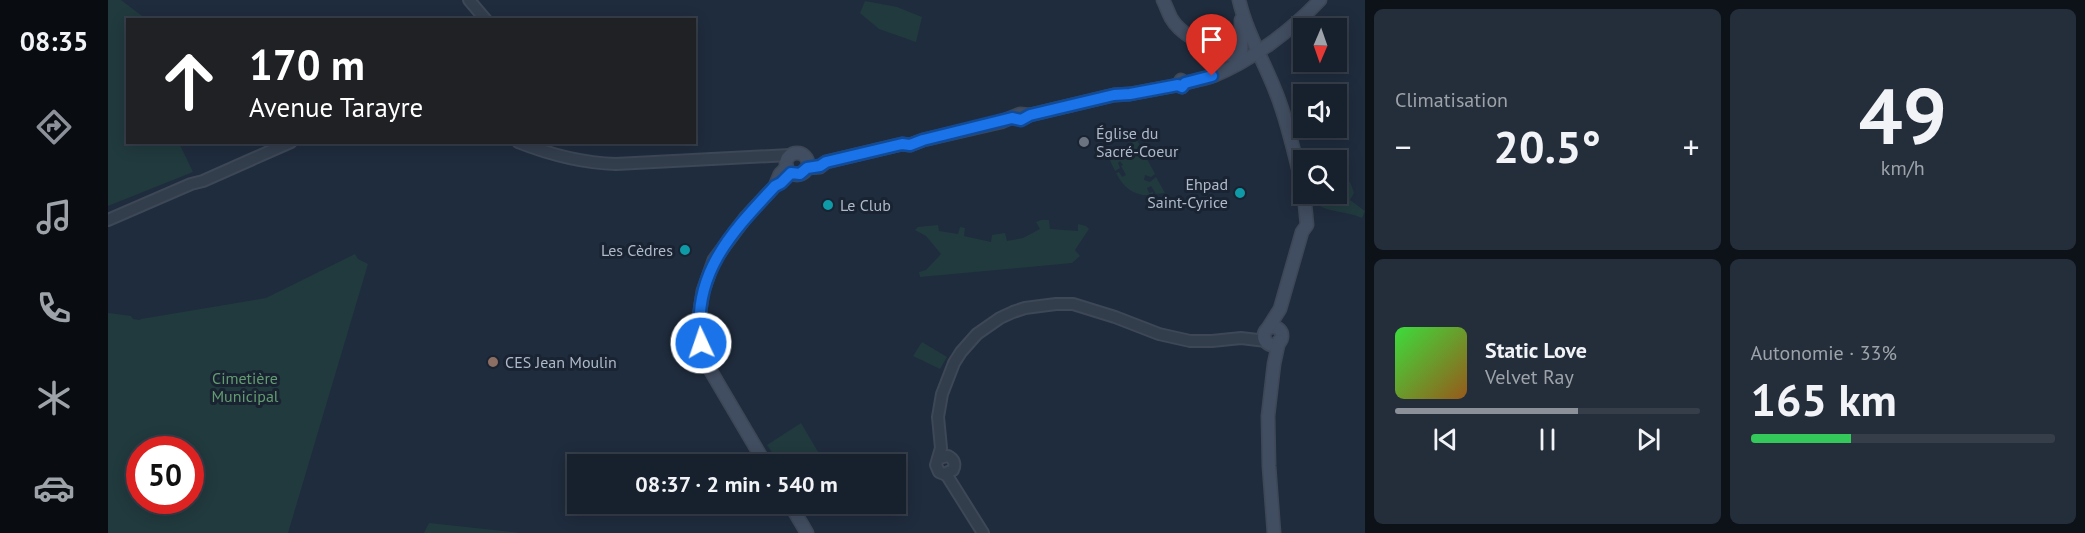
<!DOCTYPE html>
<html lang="fr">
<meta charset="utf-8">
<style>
body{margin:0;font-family:"PT Sans",sans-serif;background:#242e3a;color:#f1f3f6;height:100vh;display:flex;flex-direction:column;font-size:22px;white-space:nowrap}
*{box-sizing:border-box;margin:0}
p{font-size:20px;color:#9ea3aa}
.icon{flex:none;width:33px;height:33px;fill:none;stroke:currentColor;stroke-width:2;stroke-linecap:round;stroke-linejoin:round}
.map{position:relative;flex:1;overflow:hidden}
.side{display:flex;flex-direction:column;gap:9px;padding:9px;background:#0d1219;width:720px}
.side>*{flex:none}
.banner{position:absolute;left:18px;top:18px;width:570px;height:126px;border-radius:0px;box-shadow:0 3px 15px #0003,0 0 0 2px #363e4a;background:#202124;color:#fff;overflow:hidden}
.needle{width:39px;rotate:182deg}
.tools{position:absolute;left:1185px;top:18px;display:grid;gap:12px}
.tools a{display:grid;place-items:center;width:54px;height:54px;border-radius:0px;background:#17212e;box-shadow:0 3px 15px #0003,0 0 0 2px #363e4a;font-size:30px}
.speed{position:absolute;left:18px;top:436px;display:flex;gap:12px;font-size:30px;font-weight:700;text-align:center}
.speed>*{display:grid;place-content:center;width:78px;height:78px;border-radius:50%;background:#17212e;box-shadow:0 3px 15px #0003,0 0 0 2px #363e4a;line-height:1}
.speed .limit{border:9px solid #d22;background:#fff;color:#111}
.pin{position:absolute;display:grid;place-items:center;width:51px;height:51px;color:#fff;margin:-62px -26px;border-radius:50% 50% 50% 0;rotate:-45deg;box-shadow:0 0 6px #0007}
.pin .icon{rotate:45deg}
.me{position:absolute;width:66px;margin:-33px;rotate:357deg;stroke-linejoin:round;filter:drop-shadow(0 0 4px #0008)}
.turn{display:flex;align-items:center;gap:21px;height:126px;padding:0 24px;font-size:27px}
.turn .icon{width:78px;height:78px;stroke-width:2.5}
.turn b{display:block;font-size:42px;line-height:51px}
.big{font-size:45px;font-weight:600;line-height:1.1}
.side .widget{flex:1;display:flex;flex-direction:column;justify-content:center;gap:9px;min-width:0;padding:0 21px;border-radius:9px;background:#242e3a}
.side .dial{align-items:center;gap:0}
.dial b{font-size:78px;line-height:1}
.song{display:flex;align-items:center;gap:18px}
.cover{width:72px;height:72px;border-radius:9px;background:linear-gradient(135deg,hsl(120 70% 55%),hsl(30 70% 35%))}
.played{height:6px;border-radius:3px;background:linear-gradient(90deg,#8c9099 60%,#363e4a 60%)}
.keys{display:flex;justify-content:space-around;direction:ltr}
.heat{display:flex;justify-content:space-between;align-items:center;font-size:33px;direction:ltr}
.charge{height:9px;border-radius:4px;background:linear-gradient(90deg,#34c759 33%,#363e4a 0)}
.side .tiles{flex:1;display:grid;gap:9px;grid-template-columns:repeat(2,1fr)}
.trip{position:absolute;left:459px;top:454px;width:339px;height:60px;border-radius:0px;background:#17212e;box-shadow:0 3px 15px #0003,0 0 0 2px #363e4a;font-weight:600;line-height:60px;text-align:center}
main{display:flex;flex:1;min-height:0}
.menu{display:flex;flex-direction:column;width:108px;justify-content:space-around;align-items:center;background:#090d12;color:#9ea3aa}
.menu .icon{width:42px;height:42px}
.menu .selected{color:#8c9099}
.menu b{font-size:27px;color:#f1f3f6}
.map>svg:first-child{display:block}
.green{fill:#213a3e;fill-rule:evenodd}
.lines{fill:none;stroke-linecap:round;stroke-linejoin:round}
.tertiary-casing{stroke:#3d4756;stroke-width:14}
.secondary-casing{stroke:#3d4756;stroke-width:15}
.tertiary{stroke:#333e4d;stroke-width:10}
.secondary{stroke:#414d60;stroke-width:12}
.route-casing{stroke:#114b97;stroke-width:15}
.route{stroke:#1a73e8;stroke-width:10}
.worship-dot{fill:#6b7280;stroke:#192331;stroke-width:2}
.culture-dot{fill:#0f9aa8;stroke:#192331;stroke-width:2}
.education-dot{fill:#8d6e63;stroke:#192331;stroke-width:2}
.labels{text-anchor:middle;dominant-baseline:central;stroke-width:6;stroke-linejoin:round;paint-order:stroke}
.poi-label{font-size:16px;fill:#aeb9c9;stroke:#192331;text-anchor:start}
.park-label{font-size:16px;fill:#639c70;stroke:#192331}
</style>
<main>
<nav class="menu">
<b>08:35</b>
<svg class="icon selected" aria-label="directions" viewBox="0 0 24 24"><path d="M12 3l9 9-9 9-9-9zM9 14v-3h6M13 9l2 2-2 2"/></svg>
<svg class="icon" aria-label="music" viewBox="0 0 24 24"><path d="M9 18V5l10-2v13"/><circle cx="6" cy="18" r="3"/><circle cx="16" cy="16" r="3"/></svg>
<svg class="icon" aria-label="phone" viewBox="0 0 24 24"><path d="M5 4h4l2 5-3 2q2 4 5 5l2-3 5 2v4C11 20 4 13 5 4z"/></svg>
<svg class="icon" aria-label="climate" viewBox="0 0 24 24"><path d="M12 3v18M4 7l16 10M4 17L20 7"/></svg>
<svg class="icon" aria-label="car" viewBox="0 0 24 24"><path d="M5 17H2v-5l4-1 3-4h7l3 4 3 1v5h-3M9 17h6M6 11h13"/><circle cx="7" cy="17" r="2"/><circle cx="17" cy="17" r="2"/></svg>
</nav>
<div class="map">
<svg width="1257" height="533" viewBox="0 0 1257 533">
<rect width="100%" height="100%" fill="#1f2c3d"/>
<g class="green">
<polygon points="0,0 13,0 38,19 20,20 20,142 71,143 85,172 0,206"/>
<polygon points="757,1 789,7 814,17 808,42 771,29 752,13"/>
<path d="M1029,140L1047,174L1043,177L1037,175L1036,180L1042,182L1048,177L1057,193L1048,194L1043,186L1039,188L1041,193L1045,192V195C1028,197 1016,189 1008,173L1011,172L1014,177L1018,175L1013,166L1015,165L1012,161L1010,163L1012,168L1007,171L1000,156L1016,147L1020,154L1025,152L1021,144Z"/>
<path d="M1229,172C1240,177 1243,182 1246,193L1242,200L1257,211L1254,218C1242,212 1221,212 1212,206C1207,203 1206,198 1205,194H1228Z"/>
<polygon points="933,220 941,220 942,229 970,231 970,224 978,226 981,229 967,250 972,256 964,263 812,277 811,272 818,270 833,254 818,236 807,230 810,227 830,225 831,231 850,234 852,227 857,228 856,236 883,242 884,235 897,233 899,241 915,238 932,229 928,222"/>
<path d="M247,254L250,259L260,264L180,533H0V313L23,316L25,319L32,320L33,319L158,298ZM32,450H82V501H32Z"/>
<polygon points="814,342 839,357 832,369 805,356"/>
<polygon points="693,423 716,462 710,465 672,465 659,445"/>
<polygon points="321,523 413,533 316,533"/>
</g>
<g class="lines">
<g class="tertiary-casing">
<g id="tertiary">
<polyline points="361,0 378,20"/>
<path d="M410,142C443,155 473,163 508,164L682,155"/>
<polyline points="0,220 83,184 95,181 183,142"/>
<path d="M831,458L840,456C846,459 848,464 845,470L836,474L831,472L828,465L833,448L830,417L834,394L846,363L853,352L869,334L892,318L905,312L917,308L948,304H965L1007,317L1051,334L1082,341H1104L1133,338L1158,341"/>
<polyline points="838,474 875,533"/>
</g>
</g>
<g class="secondary-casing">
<g id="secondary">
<path d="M1055,0C1058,6 1060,12 1063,18C1077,42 1111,48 1133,61"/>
<path d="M1131,0C1139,34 1157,63 1169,95C1181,126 1188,160 1196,193"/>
<polyline points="1133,61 1133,20"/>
<path d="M1077,83C1086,81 1096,79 1105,76C1143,61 1184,30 1212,0"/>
<polyline points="916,118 922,115 1006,95 1022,94 1070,85 1074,87 1077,83 1073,80 1070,85"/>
<circle cx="689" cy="164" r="11"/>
<polyline points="699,168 712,167 718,162 794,144 802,145 815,140 893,122 912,114 922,115"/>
<circle cx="1165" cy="336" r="9"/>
<polyline points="1160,328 1172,309 1194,232 1199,225 1196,194"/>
<polyline points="658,465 601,368 593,343 591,317 595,291 606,260 638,217 667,186 672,174 679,167"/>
<polyline points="682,504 699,533"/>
<polyline points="1166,533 1161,466 1160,416 1166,364 1171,341"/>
</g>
</g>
<use href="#tertiary" class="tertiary"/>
<use href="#secondary" class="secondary"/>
</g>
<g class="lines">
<g class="route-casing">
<path id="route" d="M593,343C583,274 624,232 667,186L673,183L683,173L692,174L699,168L712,166L718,162L794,144L802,145L815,140L904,118L913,120L922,115L1006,95L1022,94L1070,85L1074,87L1077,83L1104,76"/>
</g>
<use href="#route" class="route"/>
</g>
<circle class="worship-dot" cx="976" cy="142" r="6"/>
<g class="culture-dot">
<circle cx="1132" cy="193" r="6"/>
<circle cx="720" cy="205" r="6"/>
<circle cx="577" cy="250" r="6"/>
</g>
<circle class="education-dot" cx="385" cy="362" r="6"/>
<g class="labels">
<g class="poi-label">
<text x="988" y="133">Église du<tspan x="988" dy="18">Sacré-Coeur</tspan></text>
<text x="1120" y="184" text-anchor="end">Ehpad<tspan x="1120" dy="18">Saint-Cyrice</tspan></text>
<text x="732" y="205">Le Club</text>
<text x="565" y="250" text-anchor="end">Les Cèdres</text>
<text x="397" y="362">CES Jean Moulin</text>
</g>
<g class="park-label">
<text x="137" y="378">Cimetière<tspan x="137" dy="18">Municipal</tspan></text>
</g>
</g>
</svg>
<div class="tools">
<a><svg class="needle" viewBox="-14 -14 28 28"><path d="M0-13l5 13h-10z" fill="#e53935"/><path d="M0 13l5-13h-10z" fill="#9ea3aa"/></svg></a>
<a><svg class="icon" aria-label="sound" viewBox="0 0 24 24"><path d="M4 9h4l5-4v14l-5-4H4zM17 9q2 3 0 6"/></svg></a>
<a><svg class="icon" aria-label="search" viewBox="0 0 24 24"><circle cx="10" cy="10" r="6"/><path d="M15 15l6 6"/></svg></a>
</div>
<div class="speed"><div class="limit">50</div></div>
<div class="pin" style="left:1104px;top:76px;background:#d93025"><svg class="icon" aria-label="arrive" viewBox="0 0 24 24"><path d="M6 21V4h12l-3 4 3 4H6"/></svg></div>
<svg class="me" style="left:593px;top:343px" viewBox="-20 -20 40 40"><circle r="17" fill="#1a73e8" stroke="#fff" stroke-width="3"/><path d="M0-11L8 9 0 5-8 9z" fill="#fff"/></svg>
<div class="trip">08:37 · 2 min · 540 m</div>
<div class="banner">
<div class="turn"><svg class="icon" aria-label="ahead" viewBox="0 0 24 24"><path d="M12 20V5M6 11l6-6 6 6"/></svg><div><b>170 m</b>Avenue Tarayre</div></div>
</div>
</div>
<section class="side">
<div class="tiles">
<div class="widget"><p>Climatisation</p>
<div class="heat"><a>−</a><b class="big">20.5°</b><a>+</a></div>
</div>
<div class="widget dial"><b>49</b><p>km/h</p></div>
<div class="widget">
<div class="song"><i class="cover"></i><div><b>Static Love</b><p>Velvet Ray</p></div></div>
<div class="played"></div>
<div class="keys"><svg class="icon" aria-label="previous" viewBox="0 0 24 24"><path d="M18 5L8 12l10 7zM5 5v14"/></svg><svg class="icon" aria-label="pause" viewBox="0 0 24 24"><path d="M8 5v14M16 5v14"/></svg><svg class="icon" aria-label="next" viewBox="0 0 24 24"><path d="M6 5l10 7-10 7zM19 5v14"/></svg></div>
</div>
<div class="widget"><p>Autonomie · 33%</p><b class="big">165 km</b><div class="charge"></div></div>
</div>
</section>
</main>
